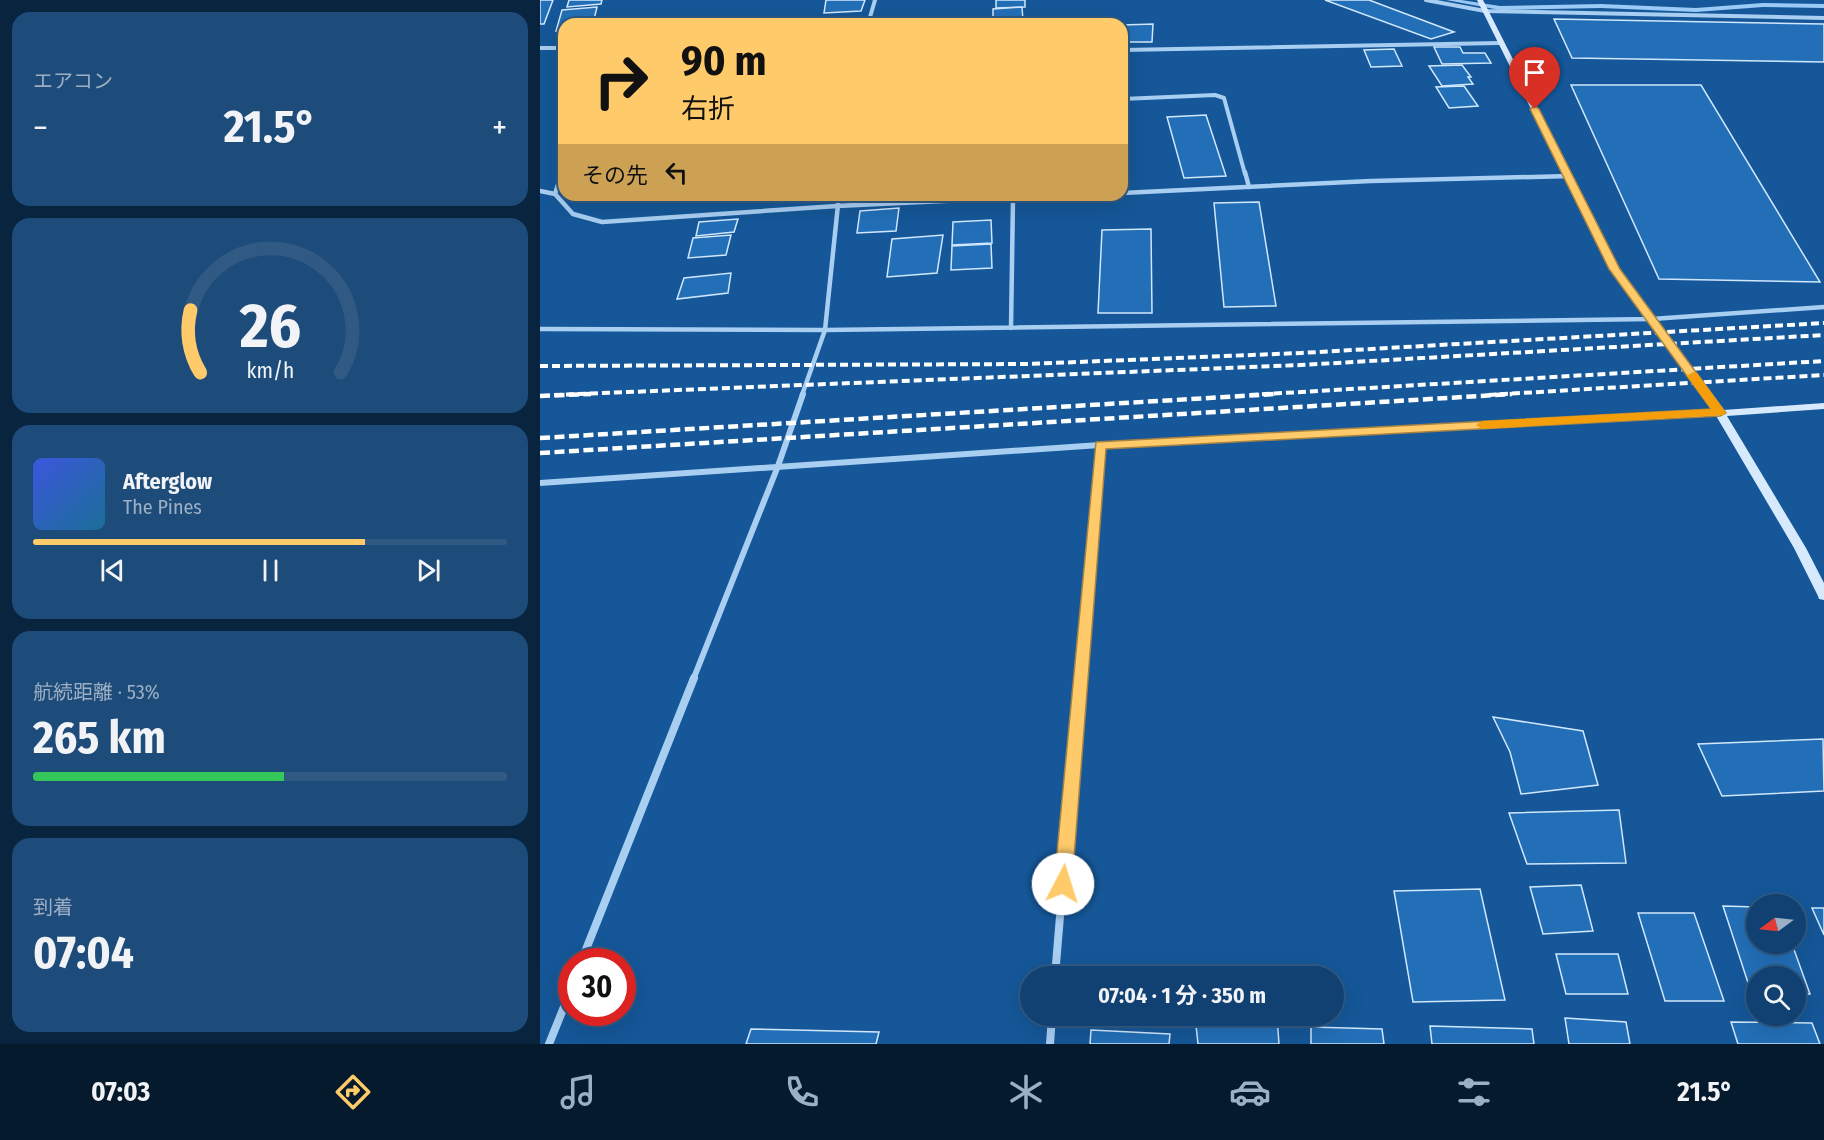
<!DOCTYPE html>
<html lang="ja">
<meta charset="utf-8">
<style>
body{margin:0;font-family:"Fira Sans Condensed","Noto Sans JP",sans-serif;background:#1e4c7a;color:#f1f3f6;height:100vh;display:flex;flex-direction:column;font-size:22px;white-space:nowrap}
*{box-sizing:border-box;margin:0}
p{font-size:20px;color:#9cafc4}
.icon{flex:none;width:33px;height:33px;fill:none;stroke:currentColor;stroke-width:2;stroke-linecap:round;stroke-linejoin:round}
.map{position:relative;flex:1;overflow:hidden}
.details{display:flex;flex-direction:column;gap:12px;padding:12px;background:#09243f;width:540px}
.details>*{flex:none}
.top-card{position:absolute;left:18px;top:18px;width:570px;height:183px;border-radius:18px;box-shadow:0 6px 24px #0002,0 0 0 2px #305a84;background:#ffca69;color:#111;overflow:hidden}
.needle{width:39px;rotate:255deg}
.controls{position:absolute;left:1206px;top:894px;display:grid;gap:12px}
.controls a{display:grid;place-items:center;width:60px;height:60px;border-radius:50%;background:#104172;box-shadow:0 6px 24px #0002,0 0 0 2px #305a84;font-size:30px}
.speed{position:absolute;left:18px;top:948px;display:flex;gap:12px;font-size:30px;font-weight:700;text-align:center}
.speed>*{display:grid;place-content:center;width:78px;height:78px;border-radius:50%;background:#104172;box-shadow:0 6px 24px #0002,0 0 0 2px #305a84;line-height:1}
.speed .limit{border:9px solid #d22;background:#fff;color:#111}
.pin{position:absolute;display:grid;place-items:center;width:51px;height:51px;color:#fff;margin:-62px -26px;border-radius:50% 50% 50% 0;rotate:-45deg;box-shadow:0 0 6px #0007}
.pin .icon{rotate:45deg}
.me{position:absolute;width:66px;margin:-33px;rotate:5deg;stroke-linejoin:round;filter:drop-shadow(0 0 4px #0008)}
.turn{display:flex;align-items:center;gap:21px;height:126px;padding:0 24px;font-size:27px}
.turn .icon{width:78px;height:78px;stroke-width:2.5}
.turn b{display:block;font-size:42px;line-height:51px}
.then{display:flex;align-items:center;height:57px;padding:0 24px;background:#0003;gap:12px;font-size:22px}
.big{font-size:45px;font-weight:700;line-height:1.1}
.details .tile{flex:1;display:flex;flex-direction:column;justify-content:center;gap:9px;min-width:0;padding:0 21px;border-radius:18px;background:#1e4c7a}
.details .dial{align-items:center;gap:0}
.dial svg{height:156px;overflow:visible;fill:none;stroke:#305a84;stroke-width:7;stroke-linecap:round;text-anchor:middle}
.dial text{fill:#f1f3f6;stroke:none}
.song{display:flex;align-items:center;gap:18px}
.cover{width:72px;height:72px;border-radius:9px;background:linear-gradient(135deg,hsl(230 70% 55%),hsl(200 70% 35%))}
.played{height:6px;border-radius:3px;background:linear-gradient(90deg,#ffca69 70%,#305a84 70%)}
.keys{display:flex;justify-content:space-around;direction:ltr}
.heat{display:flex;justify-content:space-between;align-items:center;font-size:33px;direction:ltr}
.charge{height:9px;border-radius:4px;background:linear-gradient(90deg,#34c759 53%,#305a84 0)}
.trip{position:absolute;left:480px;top:966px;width:324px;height:60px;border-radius:30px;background:#104172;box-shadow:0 6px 24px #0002,0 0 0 2px #305a84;font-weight:700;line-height:60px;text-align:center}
.dock{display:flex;height:96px;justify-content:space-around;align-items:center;background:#061a2e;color:#9cafc4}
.dock .icon{width:42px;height:42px}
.dock .active{color:#ffca69}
.dock b{font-size:27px;color:#f1f3f6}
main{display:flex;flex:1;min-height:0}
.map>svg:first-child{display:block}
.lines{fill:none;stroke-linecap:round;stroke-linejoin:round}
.stream{fill:#9acaf5;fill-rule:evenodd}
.building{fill:#236fb7;stroke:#d0e7fd;stroke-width:1.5}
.street-far3{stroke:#a8cef2;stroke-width:4}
.street-far2{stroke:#a8cef2;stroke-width:4.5}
.street-far1{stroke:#a8cef2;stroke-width:6}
.street{stroke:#a8cef2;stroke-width:8}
.secondary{fill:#d7e9fc;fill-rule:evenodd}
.rail-far1{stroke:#fff;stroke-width:4;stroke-dasharray:8 4;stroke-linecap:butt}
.rail{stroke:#fff;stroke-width:4.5;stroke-dasharray:10 4.5;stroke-linecap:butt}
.route{fill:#ffca69;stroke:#a68344;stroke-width:1.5}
.slow{fill:#f59e0b}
</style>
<main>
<section class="details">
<div class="tile"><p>エアコン</p>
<div class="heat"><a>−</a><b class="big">21.5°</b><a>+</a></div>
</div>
<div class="tile dial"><svg viewBox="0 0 100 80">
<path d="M14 69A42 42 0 1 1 86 69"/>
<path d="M14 69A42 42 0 0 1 9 37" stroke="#ffca69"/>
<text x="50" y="56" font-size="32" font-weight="700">26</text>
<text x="50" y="72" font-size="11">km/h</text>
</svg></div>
<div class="tile">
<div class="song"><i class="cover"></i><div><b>Afterglow</b><p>The Pines</p></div></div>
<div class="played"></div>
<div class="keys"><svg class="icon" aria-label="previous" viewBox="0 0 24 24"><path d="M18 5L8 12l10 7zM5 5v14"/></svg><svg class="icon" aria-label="pause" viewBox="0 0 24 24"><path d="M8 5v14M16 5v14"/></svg><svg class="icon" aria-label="next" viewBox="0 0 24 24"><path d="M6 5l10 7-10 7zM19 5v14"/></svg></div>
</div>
<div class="tile"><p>航続距離 · 53%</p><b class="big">265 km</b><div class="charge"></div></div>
<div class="tile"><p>到着</p><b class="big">07:04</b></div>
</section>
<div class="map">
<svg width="1284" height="1044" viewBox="0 0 1284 1044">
<rect width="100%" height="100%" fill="#155798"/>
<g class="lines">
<polygon class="stream" points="906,0 921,0 960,6 1061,4 1156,8 1223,3 1284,4 1284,8 1223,7 1156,12 1061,8 960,10"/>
</g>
<g class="building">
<polygon points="0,0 13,0 4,24 0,24"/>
<polygon points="29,0 62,0 61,4 27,7"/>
<polygon points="286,0 325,0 321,11 284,13"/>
<polygon points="456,0 485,0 485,7 456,8"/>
<polygon points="785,0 829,0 914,32 891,39"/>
<polygon points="57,7 53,24 24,24 24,30 16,31 22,10"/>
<polygon points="482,7 483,20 453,21 453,9"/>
<polygon points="1014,19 1284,24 1284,62 1032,58"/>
<polygon points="482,20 482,24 452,24 452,22"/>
<polygon points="613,24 612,42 582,42 582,25"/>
<polygon points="894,47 920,47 923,53 945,53 951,63 902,64"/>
<polygon points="854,49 862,66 831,67 824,50"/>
<polygon points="922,65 931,77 928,77 933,84 902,86 889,66"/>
<polygon points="1031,85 1161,85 1280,282 1119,279"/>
<polygon points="924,86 938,106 909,108 896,87"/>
<polygon points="666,115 686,176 644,178 627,117"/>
<polygon points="43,195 69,195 66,201 40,202"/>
<polygon points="166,195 205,195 199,199 164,201"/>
<polygon points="719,202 736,306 684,307 674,203"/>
<polygon points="359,208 356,231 317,233 320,211"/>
<polygon points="198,219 194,232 156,236 159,222"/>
<polygon points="451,220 452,243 412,245 413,222"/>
<polygon points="611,229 612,313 558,313 562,230"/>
<polygon points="191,235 186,255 148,258 153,238"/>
<polygon points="403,235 397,273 347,277 352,239"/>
<polygon points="451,244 452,268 411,270 412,246"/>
<polygon points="191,273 188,293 137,299 144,278"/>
<polygon points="953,717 1043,731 1058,785 981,794 970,752"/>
<polygon points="1283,739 1284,791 1182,796 1158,744"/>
<polygon points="1079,810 1086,863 987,864 969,813"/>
<polygon points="1041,885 1053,931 1003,934 990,887"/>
<polygon points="940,889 965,1000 873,1002 854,891"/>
<polygon points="1183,906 1216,907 1216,944 1252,944 1270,994 1256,994 1256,976 1216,976 1216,992 1211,992"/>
<polygon points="1272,908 1284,908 1284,935"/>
<polygon points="1098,913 1154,913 1184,1001 1125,1001"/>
<polygon points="1016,954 1078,954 1088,994 1026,994"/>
<polygon points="655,1016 737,1016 739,1044 658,1044"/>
<polygon points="1025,1018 1086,1022 1090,1044 1029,1044"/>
<polygon points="1191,1022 1272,1023 1280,1044 1198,1044"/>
<polygon points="890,1026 992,1029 994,1044 892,1044"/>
<polygon points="771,1027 842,1029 844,1044 771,1044"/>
<polygon points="211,1029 339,1032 336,1044 206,1044"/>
<polygon points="551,1030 630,1034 629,1044 550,1044"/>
</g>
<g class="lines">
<g class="street-far3">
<polyline points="886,0 945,11 1284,18"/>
<polyline points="328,24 335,0"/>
<polyline points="0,48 24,48"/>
<polyline points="582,50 960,43"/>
<polyline points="582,99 675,95 684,98 705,174"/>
<polyline points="22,174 24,167"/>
</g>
<g class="street-far2">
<polyline points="705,172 709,187"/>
<polyline points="0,191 15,194 33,214 62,222 297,206 530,195"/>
<polyline points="582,193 831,181 1030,176"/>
<polyline points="15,194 22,172"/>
<polyline points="471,328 473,198"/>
<polyline points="0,329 285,330 1112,319 1284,307"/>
<polyline points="262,395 285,330 299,195"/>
</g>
<g class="street-far1">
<polyline points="0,483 560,445 1180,413"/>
<polyline points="153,680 238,466 263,394"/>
<polyline points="540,680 560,445"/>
</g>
<g class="street">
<polyline points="41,962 154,678"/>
<polyline points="515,976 540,678"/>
<polyline points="9,1044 32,987"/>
<polyline points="510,1044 512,1016"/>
</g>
<polygon class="secondary" points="937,0 943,0 1079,269 1183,410 1284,403 1284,409 1187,416 1266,548 1284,583 1284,600 1279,599 1278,596 1254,548 1175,414 1070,269"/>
<g class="rail-far1">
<polyline points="0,366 488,364 761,353 1284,323"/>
<polyline points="14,395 761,365 1284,335"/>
<polyline points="710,395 1284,361"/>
<polyline points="948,395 1284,375"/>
</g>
<g class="rail">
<polyline points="0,396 51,394"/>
<polyline points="0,438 735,394"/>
<polyline points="0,453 972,394"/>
</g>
</g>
<polygon class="route" points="995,106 999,109 1080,269 1186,413 1180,416 566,449 532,884 530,890 523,892 517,890 514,884 556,442 1171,409 1069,269 990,109"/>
<polygon class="slow" points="1153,372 1157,373 1184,410 1186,413 1184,415 942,429 936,425 942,421 1171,409 1147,376"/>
</svg>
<div class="controls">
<a><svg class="needle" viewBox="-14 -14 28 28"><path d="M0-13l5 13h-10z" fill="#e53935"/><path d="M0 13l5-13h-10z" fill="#9cafc4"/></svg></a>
<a><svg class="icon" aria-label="search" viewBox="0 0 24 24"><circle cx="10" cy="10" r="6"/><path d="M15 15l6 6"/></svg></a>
</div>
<div class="speed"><div class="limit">30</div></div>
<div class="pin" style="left:995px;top:109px;background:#d93025"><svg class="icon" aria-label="arrive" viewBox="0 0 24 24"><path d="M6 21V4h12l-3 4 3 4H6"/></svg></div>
<svg class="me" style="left:523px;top:884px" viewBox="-20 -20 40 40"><circle r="19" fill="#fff"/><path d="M0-13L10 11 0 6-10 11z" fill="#ffca69"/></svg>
<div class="trip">07:04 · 1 分 · 350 m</div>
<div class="top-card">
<div class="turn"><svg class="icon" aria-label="right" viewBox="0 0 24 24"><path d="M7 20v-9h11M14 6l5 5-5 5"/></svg><div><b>90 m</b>右折</div></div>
<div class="then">その先<svg class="icon" aria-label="left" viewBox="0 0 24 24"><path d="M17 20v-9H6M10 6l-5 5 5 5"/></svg></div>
</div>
</div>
</main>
<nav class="dock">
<b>07:03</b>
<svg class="icon active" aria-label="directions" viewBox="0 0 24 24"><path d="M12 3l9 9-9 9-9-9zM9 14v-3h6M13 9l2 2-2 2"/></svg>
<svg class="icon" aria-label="music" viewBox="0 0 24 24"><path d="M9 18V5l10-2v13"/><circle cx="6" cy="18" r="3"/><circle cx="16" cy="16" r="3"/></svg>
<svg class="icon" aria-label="phone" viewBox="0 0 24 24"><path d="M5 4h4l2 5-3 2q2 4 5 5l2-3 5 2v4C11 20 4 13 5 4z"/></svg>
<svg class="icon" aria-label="climate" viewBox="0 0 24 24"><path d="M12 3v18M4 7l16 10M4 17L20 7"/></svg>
<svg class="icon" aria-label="car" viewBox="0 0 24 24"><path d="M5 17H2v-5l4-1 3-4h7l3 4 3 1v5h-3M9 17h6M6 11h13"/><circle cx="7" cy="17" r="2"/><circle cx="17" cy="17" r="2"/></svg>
<svg class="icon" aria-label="filters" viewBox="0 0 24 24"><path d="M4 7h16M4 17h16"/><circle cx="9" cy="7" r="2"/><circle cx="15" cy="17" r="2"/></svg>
<b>21.5°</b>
</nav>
